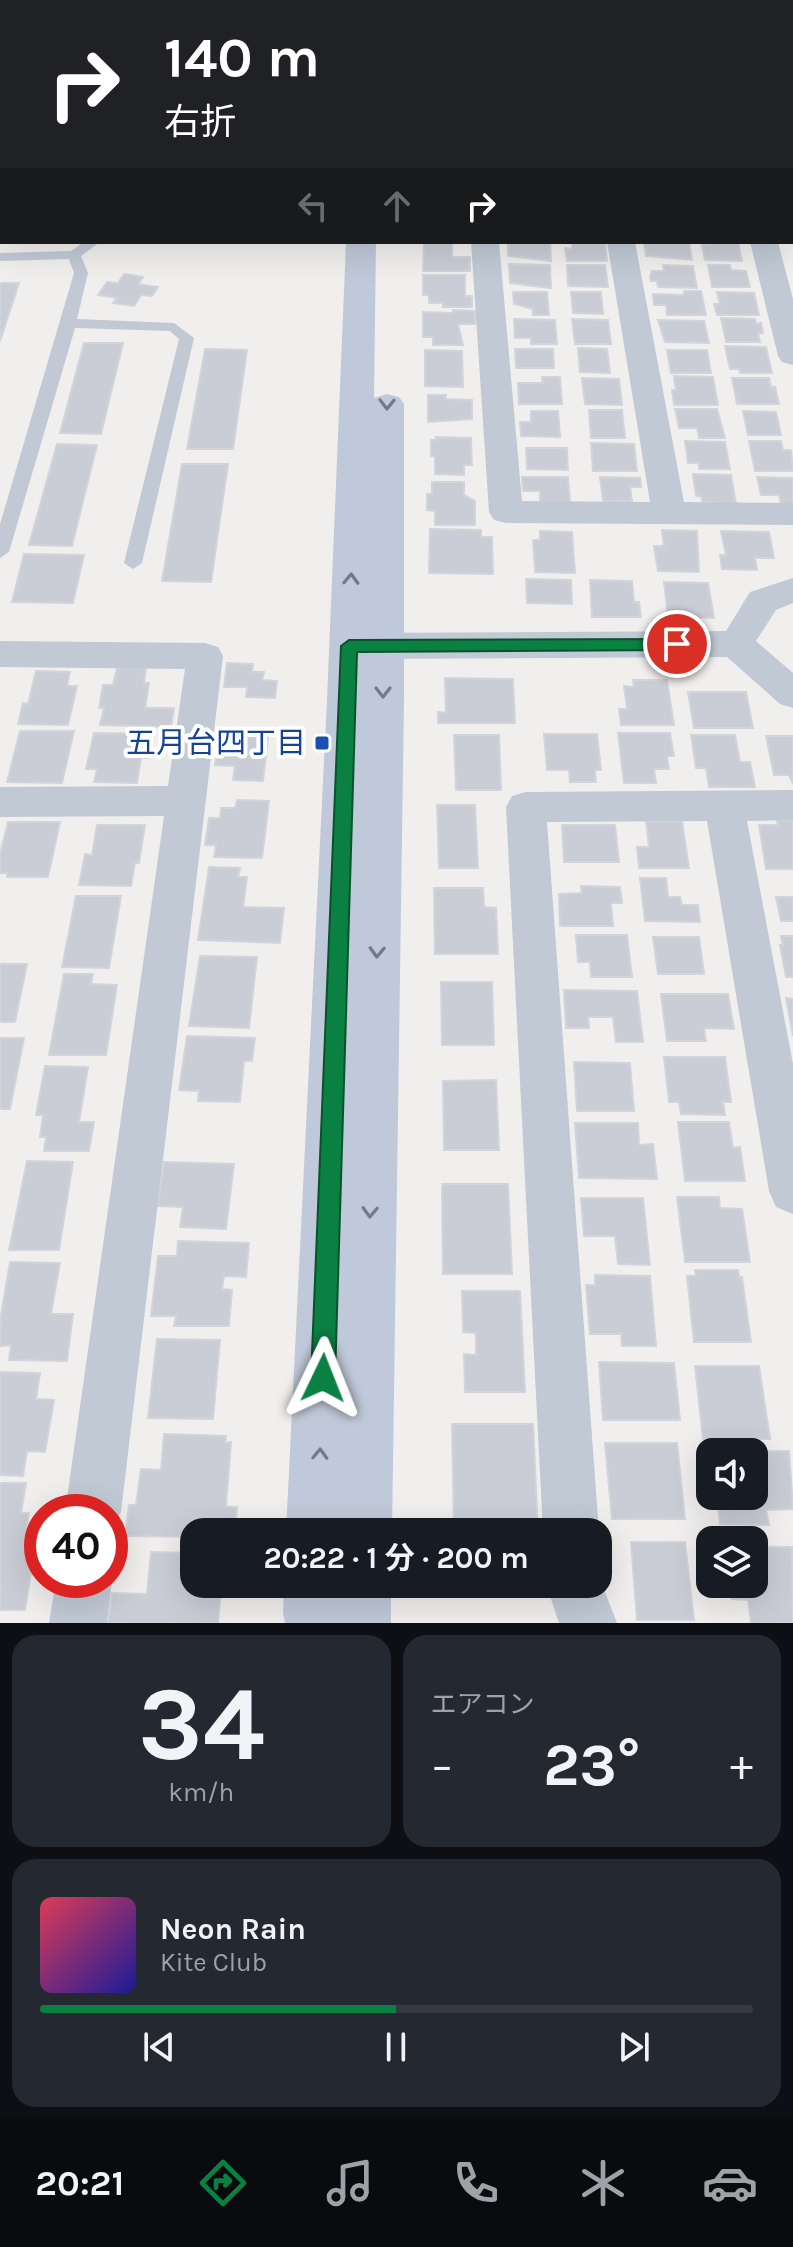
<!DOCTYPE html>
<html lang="ja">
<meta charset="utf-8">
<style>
body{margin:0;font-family:Karla,"Noto Sans JP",sans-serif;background:#242831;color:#f1f3f6;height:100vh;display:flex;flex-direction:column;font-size:30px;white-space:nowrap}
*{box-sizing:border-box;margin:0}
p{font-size:26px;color:#9ea1a6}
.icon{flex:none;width:44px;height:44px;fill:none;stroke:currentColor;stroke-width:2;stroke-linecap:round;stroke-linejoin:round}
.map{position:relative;height:1623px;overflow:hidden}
.drawer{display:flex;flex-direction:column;gap:12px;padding:12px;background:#0d0f14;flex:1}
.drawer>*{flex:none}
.top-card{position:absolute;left:0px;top:0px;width:794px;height:244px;box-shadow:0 8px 32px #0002;background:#202124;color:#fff;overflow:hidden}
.buttons{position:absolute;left:696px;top:1438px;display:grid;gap:16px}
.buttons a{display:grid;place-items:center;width:72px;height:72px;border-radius:16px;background:#171b24;box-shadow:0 8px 32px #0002;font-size:40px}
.speed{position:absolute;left:24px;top:1494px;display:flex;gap:16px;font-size:40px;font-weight:700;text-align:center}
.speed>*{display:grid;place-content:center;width:104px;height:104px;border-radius:50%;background:#171b24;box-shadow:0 8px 32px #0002;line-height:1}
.speed .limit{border:12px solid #d22;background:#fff;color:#111}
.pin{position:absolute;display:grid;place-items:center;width:68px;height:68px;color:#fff;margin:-34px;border:4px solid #fff;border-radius:50%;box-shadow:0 2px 8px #0007}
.me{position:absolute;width:88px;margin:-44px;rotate:2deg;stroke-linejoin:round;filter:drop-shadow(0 0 6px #0008)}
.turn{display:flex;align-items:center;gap:28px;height:168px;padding:0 32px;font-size:36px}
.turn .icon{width:104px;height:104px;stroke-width:2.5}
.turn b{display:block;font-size:56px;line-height:68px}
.lanes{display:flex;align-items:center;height:76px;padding:0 32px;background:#0003;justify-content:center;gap:40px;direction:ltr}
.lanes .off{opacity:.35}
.big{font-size:60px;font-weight:700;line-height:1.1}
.drawer .widget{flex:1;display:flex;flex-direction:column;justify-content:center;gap:12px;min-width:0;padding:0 28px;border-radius:24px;background:#242831}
.drawer .dial{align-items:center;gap:0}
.dial b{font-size:104px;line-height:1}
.song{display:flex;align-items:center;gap:24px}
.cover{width:96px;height:96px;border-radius:12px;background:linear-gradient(135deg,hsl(350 70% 55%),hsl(240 70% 35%))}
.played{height:8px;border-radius:4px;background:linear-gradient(90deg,#0b8043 50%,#363941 50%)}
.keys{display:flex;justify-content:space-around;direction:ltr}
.heat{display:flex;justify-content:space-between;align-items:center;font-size:44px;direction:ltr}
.drawer .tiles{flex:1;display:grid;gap:12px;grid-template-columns:1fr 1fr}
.widget:last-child{grid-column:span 2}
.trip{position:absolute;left:180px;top:1518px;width:432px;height:80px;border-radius:24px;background:#171b24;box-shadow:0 8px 32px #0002;font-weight:700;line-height:80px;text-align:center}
.menu{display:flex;height:128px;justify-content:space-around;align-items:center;background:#090b0e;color:#9ea1a6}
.menu .icon{width:56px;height:56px}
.menu .current{color:#0b8043}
.menu b{font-size:36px;color:#f1f3f6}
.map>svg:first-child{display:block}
.green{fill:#b9f2d5}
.building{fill:#cacdd5;stroke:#d2d4db;stroke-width:2}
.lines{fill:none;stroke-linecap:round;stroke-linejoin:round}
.lane{fill:#c1c9d5;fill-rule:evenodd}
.street{fill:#c1c9d5;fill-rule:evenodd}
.secondary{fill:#c0c9d9;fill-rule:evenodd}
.oneway{stroke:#707a89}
.route{fill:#0b8043;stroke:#07532c;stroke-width:2}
.transit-dot{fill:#1a4fb4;stroke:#fff;stroke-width:3}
.labels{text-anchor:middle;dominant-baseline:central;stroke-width:8;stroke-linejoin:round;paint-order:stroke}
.transit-label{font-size:30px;fill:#164399;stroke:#fff;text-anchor:end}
</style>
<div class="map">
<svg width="793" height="1623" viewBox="0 0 793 1623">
<rect width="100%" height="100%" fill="#f1efee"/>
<polygon class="green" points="325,0 793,0 793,30 792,2"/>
<g class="building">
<polygon points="424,242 452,242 452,257 470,257 470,271 423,271"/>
<polygon points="515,242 550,242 551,261 508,256 508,244"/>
<polygon points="572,242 605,242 607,261 567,261 565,248 572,249"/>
<polygon points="666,242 689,242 692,260 646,256 644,243"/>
<polygon points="709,242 738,242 742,261 705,260 702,245 709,245"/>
<polygon points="509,264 550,265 551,288 510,283"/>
<polygon points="567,265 605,265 608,287 568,286"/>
<polygon points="663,265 693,266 697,288 658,287 657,281 651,281 650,277 652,271 664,271"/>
<polygon points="708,265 730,265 731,270 746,271 750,287 712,287"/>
<polygon points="124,274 143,277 138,284 158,287 152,296 141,295 134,306 113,303 117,298 98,295 107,282 118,283"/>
<polygon points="423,275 465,275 465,296 472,296 472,307 443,307 443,303 429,303 429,295 423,295"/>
<polygon points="0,283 19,283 0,341"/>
<polygon points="684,291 701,291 706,315 667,315 666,305 654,305 653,294 684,295"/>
<polygon points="513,292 547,292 549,315 533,315 533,309 514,304"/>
<polygon points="571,292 601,292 603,314 573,313"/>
<polygon points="717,292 754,293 759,315 717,315 714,304 720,304"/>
<polygon points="453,310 475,311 475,324 458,324 463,345 433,345 433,337 423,337 423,312 453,313"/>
<polygon points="721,318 755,319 756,324 761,323 763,333 758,333 760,342 726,342"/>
<polygon points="514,319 555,320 557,344 531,344 531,338 515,338"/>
<polygon points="572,319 608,320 611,344 575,344"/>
<polygon points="658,320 704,321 709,343 665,342"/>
<polygon points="84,343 123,343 101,434 60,433"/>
<polygon points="725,346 766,347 772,373 740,373 739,369 730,369"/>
<polygon points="578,348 607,349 610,373 580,372"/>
<polygon points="205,349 247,350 233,449 187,449"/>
<polygon points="515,349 553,349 554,368 516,368"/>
<polygon points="425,350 462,351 463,387 425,386"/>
<polygon points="667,350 707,350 711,373 671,373"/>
<polygon points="674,376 713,377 718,405 674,405 672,390 676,390"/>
<polygon points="542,377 560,377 562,404 519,404 518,383 543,383"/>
<polygon points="582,378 619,379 622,405 585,404"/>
<polygon points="732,378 769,378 771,387 775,387 779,404 737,404"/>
<polygon points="428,395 446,395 445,399 472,400 472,419 428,422"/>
<polygon points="675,409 717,409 725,438 699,438 697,428 679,428"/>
<polygon points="589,410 622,410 625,438 591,438"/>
<polygon points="531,411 558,411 560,437 521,436 520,422 531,422"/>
<polygon points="743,411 776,412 781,435 748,435"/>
<polygon points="436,437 471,438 472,465 464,465 464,475 435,474 435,456 431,456 431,440 436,440"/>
<polygon points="685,441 725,442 730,469 699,469 699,463 688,463"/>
<polygon points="749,441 781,441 783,450 791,450 793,471 755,471"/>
<polygon points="591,443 634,444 637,471 593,471"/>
<polygon points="57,444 97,445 72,546 29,545"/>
<polygon points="526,448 567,448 568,470 527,469"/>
<polygon points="182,464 228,464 211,582 162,581"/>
<polygon points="693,474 731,475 736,504 702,501 702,497 696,496"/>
<polygon points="522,477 568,477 570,502 540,502 540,491 523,491"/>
<polygon points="600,477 640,478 641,487 630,487 632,501 603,501"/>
<polygon points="757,477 793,478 793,505 781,504 779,495 761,495"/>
<polygon points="432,482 464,482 464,495 475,501 475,525 435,525 435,511 427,510 427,494 432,494"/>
<polygon points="430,529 481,530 481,537 492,537 493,574 429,573"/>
<polygon points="662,530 697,531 699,572 658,571 654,546 664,546"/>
<polygon points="540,531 572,532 575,573 535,572 533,540 540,540"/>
<polygon points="721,531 769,532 774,558 755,558 757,570 722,569 720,555 726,555"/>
<polygon points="24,554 84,555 73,603 12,602"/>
<polygon points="526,579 571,580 572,604 527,603"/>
<polygon points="590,580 632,581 634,602 639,602 641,617 592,617"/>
<polygon points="664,582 708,583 714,618 668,617"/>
<polygon points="227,663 253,664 252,672 264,672 262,680 277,681 275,698 246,697 247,687 224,687"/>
<polygon points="117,668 146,668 144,683 149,683 145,708 174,708 171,727 100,725 104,708 99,708 103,685 113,685"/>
<polygon points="36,671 70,672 67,686 77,686 68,725 18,724 23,703 28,704"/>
<polygon points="445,678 513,679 515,723 438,723 438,712 446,713"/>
<polygon points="633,680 667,680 674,725 621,725 619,709 627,709 624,686 634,687"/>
<polygon points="688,692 746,692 753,728 694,728"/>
<polygon points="221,728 269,729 263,781 233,780 235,766 215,765"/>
<polygon points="20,731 74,731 62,783 7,782"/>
<polygon points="94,733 153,734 148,758 141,758 137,783 94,782 97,769 86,769"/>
<polygon points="618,733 670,733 674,756 667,756 669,769 654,769 656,783 624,783"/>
<polygon points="544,734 597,734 601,770 595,770 596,782 570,782 569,770 547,770"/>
<polygon points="454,735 499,735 501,790 456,790"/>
<polygon points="691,735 735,735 740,762 750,762 755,787 709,787 706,768 696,768"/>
<polygon points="766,736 793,736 793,784 789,775 774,775"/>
<polygon points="237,800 269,801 262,858 214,857 216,845 205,845 209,818 220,818 221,808 235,808"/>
<polygon points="437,805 475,805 478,868 439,868"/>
<polygon points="777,820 793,820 793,869 766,869 759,825 778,825"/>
<polygon points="646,821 682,821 689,868 639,868 637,847 649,847"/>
<polygon points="8,822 60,822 48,877 7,877 8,873 0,873 0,854"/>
<polygon points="97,825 145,825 139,863 135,863 131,886 79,885 85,854 92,855"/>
<polygon points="562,825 615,825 619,862 564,862"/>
<polygon points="209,867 240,868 238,877 247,877 243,907 284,908 280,943 198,940"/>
<polygon points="640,878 666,878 668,897 680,897 682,905 698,905 700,922 645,921"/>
<polygon points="581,886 620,887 622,903 611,903 613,926 560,926 559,894 582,893"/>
<polygon points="434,888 483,888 484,907 496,908 498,954 435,954"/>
<polygon points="76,896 121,896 109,968 62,967"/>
<polygon points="776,897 793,897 793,921 781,921"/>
<polygon points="576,935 627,935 632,977 591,977 590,962 578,962"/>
<polygon points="781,936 793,936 793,977 786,977 780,945 783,945"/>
<polygon points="653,937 699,937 704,974 658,974"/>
<polygon points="200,956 257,957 249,1028 189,1026"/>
<polygon points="0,964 27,964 15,1022 0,1022"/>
<polygon points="64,974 93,974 91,984 117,985 106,1055 49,1055"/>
<polygon points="441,982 492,982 494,1045 442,1045"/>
<polygon points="564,990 637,991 643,1042 616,1042 613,1017 588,1017 589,1028 566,1028"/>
<polygon points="661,994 728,994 734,1029 704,1028 706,1041 667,1041"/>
<polygon points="786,998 793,999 793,1036"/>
<polygon points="187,1036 255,1038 252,1061 244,1061 240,1102 198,1101 199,1091 179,1090"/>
<polygon points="0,1038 24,1038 10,1109 0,1109"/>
<polygon points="664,1057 725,1057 731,1102 723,1102 725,1115 681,1114 679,1102 669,1102"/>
<polygon points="574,1062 630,1063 634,1111 577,1111"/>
<polygon points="45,1066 88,1067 79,1122 94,1122 89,1151 44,1151 46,1137 40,1137 43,1115 36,1115"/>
<polygon points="496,1080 499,1150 444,1150 443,1081"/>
<polygon points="678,1122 729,1122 733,1148 740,1147 745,1181 685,1181"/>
<polygon points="575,1123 638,1123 639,1145 653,1144 657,1179 579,1178"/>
<polygon points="27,1161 73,1162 59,1250 9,1250"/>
<polygon points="164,1162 234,1164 226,1229 180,1227 183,1207 158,1206"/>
<polygon points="442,1184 508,1184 512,1274 443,1274"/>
<polygon points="677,1197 719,1197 720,1208 742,1209 750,1262 685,1262"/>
<polygon points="581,1198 643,1198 650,1265 618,1264 615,1236 584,1236"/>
<polygon points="178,1241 249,1243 246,1277 224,1276 222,1289 232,1290 229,1326 174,1326 176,1316 151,1316 158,1256 177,1256"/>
<polygon points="10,1262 60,1263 51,1314 73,1314 67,1361 9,1360 11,1345 0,1346 1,1315"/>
<polygon points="695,1270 738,1270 739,1277 742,1277 751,1342 694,1342 687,1276 696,1276"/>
<polygon points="595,1275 650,1276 656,1346 622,1346 621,1334 590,1334 586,1285 595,1285"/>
<polygon points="462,1291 520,1291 525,1392 465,1392 464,1354 476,1355 476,1333 463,1332"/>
<polygon points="157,1339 220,1340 213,1419 148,1418"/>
<polygon points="599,1362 674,1363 680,1420 603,1420"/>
<polygon points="695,1366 759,1366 770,1439 703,1439"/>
<polygon points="0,1372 40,1373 36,1399 54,1400 45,1452 27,1451 23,1476 0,1475"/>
<polygon points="452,1424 533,1424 538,1532 454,1532"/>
<polygon points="164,1434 226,1436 225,1443 231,1442 226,1507 237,1507 235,1532 194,1532 194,1537 125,1536 129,1505 136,1505 141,1469 161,1470"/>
<polygon points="605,1443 677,1443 685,1519 612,1519"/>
<polygon points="711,1451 789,1451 793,1509 766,1510 769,1525 720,1524 717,1496 754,1496 754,1452"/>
<polygon points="0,1483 26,1483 21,1513 29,1513 24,1542 36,1542 25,1610 0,1610"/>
<polygon points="631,1542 685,1542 694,1620 637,1620"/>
<polygon points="754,1547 792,1547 793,1623 751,1623 748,1600 732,1599 730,1584 754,1584"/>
<polygon points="151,1552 194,1553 194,1584 230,1584 230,1590 221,1589 218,1623 108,1623 112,1593 147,1594"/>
</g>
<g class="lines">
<g class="lane">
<rect x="0" y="80" width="2" height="8"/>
<polygon points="0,195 2,195 0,208"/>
<polygon points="84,242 100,242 81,256 88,273 77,319 174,323 194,338 142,563 133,569 124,563 179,339 170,331 75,328 9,552 0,558 0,524 74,273 69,259 0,261 0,253 71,251"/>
</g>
<g class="street">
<rect x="792" y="51" width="1" height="14"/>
<polygon points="471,242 499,242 522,501 650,502 607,242 635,242 684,502 793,503 793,525 506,523 494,520 489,512"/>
<polygon points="750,242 778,242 793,299 793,365 782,362 778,356"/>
<polygon points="793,578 793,603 776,610 756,641 793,673 793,708 780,704 727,657 351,659 338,655 333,646 338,637 351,633 726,631 750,592"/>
<polygon points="0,641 205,643 218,647 223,656 121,1512 110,1532 110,1512 65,1512 164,816 0,817 0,787 168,786 185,669 0,667"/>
<polygon points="793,790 793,820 747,821 793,1064 793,1214 776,1207 769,1191 707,821 547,822 599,1532 543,1532 506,807 512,796 526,792"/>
<polygon points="598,1574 617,1623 559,1623 546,1584 598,1584"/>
<polygon points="110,1575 112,1580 107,1623 49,1623 56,1580 110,1580"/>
</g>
<g class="secondary">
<rect x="271" y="0" width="24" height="2"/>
<polygon points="346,242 376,242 374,398 387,394 399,397 404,404 404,699 392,1532 286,1532 327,700"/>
<polygon points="284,1584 391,1584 391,1623 285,1623 283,1613"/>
</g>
</g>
<defs><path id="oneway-chevron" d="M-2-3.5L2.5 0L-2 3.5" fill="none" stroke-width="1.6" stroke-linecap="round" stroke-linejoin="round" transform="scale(2)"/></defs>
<g class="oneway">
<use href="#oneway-chevron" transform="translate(387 404) rotate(91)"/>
<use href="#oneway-chevron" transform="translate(351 579) rotate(-88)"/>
<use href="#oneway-chevron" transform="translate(383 692) rotate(90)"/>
<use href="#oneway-chevron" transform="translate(377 952) rotate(92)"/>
<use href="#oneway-chevron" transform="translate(370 1212) rotate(92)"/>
<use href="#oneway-chevron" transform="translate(320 1454) rotate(-88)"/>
</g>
<polygon class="route" points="677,639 686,644 677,650 357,652 335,1378 331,1386 323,1390 314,1386 311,1378 341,646 349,640"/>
<rect class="transit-dot" x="314" y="735" width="16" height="16" rx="4"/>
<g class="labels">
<g class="transit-label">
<text x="306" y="743">五月台四丁目</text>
</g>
</g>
</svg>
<div class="buttons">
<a><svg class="icon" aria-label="sound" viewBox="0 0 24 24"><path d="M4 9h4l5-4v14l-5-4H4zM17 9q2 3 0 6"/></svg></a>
<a><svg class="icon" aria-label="layers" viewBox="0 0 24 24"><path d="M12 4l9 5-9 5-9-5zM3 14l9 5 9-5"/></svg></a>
</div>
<div class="speed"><div class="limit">40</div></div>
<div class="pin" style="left:677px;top:644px;background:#d93025"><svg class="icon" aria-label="arrive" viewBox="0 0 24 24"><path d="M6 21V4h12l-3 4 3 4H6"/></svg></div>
<svg class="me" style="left:323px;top:1378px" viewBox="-20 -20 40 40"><path d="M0-17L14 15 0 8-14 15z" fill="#0b8043" stroke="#fff" stroke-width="4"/></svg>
<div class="trip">20:22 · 1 分 · 200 m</div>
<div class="top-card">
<div class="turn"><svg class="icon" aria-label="right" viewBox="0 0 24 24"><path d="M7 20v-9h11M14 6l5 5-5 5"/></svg><div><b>140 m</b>右折</div></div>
<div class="lanes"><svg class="icon off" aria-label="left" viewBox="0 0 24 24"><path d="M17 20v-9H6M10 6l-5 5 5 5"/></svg><svg class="icon off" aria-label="ahead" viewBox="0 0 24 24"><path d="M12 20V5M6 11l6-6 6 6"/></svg><svg class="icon" aria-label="right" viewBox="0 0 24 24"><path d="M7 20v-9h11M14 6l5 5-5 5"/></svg></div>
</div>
</div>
<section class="drawer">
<div class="tiles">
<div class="widget dial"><b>34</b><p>km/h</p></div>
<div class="widget"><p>エアコン</p>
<div class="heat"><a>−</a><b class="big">23°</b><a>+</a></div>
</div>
<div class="widget">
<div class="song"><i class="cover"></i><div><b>Neon Rain</b><p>Kite Club</p></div></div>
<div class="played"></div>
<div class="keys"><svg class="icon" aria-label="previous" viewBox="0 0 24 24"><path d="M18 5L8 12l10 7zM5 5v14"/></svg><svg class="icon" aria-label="pause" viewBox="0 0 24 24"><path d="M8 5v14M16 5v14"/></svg><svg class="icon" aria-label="next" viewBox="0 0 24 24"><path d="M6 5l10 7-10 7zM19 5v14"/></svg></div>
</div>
</div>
</section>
<nav class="menu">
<b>20:21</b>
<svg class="icon current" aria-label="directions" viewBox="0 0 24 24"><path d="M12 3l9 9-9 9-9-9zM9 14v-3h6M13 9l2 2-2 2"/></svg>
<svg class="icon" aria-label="music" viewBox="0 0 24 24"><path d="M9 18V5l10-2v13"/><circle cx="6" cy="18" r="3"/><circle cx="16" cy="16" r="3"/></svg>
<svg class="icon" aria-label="phone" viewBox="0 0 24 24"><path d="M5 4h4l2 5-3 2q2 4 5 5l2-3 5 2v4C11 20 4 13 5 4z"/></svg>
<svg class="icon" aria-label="climate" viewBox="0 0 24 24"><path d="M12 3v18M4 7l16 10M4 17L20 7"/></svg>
<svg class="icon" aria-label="car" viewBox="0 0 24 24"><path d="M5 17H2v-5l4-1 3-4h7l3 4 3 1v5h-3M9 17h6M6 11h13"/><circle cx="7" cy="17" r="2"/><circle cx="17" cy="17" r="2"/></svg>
</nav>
